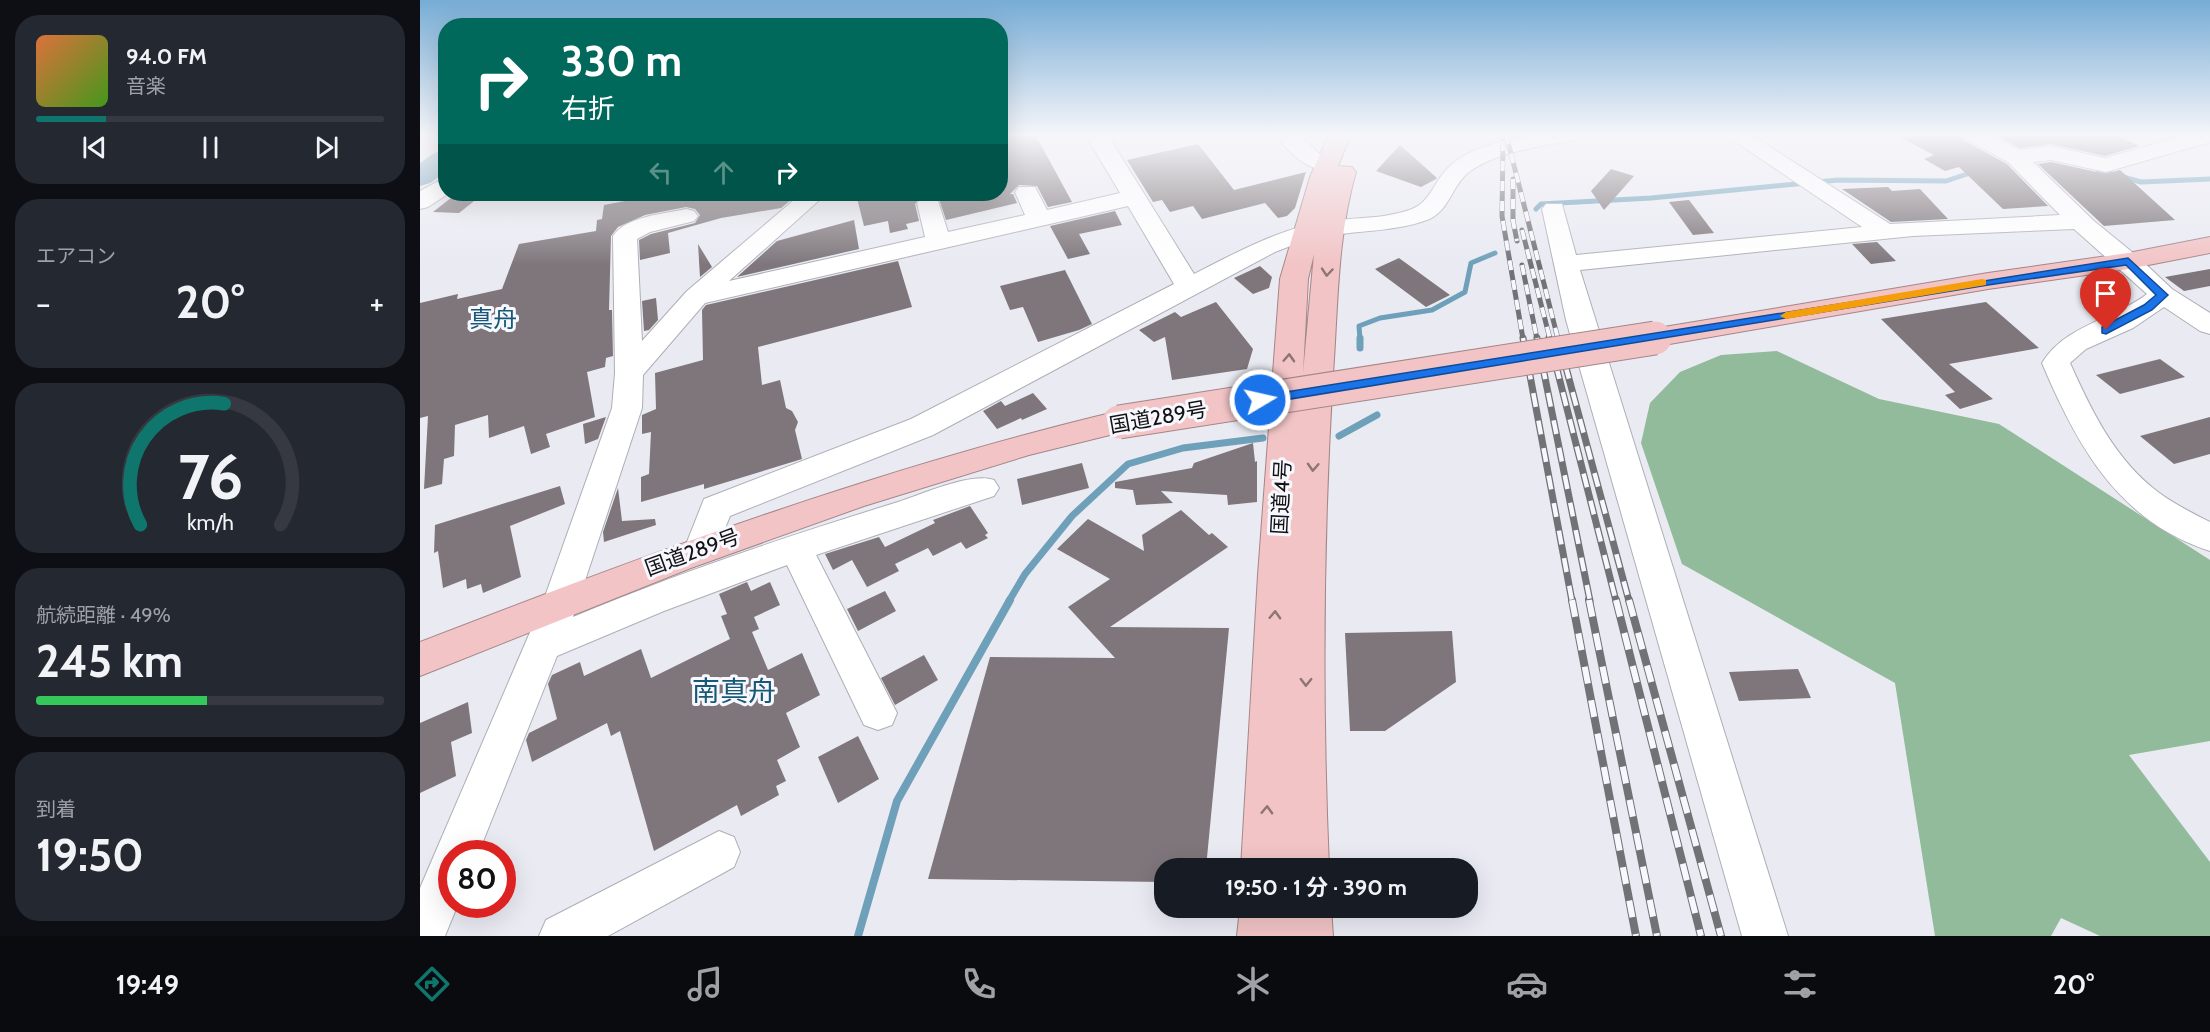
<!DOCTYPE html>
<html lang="ja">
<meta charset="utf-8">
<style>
body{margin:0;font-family:Cabin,"Noto Sans JP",sans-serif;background:#242831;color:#f1f3f6;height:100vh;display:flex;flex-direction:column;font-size:22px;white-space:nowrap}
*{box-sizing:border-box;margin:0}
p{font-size:20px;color:#9ea1a6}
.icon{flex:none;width:33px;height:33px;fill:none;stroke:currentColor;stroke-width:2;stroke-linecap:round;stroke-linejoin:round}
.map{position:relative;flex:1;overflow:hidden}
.sheet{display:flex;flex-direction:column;gap:15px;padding:15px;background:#0d0f14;width:420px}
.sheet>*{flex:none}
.banner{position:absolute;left:18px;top:18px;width:570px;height:183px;border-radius:24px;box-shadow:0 6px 24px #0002;background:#00695c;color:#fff;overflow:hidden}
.speed{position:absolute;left:18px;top:840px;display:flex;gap:12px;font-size:30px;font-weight:700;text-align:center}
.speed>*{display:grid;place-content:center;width:78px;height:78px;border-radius:50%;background:#171b24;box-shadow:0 6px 24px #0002;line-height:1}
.speed .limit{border:9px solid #d22;background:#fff;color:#111}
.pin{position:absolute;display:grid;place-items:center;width:51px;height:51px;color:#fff;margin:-62px -26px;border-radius:50% 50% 50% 0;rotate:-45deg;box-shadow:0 0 6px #0007}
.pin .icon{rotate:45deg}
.me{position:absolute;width:66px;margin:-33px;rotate:81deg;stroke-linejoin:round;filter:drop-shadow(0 0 4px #0008)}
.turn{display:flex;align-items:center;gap:21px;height:126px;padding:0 24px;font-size:27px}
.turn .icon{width:78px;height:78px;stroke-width:2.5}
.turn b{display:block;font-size:42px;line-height:51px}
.lanes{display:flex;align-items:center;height:57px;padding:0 24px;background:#0003;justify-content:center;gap:30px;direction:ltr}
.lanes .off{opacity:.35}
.big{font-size:45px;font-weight:700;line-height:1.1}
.sheet .widget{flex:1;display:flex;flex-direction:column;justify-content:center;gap:9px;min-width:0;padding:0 21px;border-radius:24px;background:#242831}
.sheet .dial{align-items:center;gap:0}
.dial svg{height:156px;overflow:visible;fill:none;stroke:#363941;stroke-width:7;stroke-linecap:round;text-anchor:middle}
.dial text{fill:#f1f3f6;stroke:none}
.song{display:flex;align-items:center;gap:18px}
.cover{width:72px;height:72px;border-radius:9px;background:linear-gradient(135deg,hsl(20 70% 55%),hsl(100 70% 35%))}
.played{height:6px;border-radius:3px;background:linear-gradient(90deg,#0f766e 20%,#363941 20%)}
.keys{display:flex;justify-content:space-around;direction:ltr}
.heat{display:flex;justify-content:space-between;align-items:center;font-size:33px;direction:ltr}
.charge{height:9px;border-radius:4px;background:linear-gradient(90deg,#34c759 49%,#363941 0)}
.trip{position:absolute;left:734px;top:858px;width:324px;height:60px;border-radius:24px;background:#171b24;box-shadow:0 6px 24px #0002;font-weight:700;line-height:60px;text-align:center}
.tab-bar{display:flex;height:96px;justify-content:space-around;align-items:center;background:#090b0e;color:#9ea1a6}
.tab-bar .icon{width:42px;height:42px}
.tab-bar .on{color:#0f766e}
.tab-bar b{font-size:27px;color:#f1f3f6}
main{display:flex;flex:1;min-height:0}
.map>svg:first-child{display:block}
.forest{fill:#91bb9b}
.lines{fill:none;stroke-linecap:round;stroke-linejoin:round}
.stream-far2{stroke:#6ea0b9;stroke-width:5}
.stream-far1{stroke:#6ea0b9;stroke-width:7}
.stream{stroke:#6ea0b9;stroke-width:8}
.river{fill:#6ea0b9;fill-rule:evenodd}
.building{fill:#7e767a}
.minor-casing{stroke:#aeaeb7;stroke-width:2}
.highway-casing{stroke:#a48688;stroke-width:2}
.minor{fill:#fff;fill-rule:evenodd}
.highway{fill:#f2c4c6;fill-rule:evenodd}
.rail-far2-casing{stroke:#717176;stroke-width:5}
.rail-far1-casing{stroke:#717176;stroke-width:7}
.rail-casing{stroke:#717176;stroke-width:8}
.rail-far2{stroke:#f7f7fe;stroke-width:4;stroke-dasharray:10;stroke-linecap:butt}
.rail-far1{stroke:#f7f7fe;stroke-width:4.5;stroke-dasharray:14;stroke-linecap:butt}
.rail{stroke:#f7f7fe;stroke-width:6;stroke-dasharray:17;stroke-linecap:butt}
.highway-bridge-far1-casing{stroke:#a48688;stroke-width:27;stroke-linecap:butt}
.highway-bridge-casing{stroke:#a48688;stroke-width:35;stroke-linecap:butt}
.highway-bridge-far1{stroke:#f2c4c6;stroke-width:26}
.highway-bridge{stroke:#f2c4c6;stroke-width:33}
.oneway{stroke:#8d7476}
.route{fill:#1a73e8;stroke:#114b97;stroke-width:1.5}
.slow{fill:#f59e0b}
.labels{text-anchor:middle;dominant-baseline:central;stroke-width:6;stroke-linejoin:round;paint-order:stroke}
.street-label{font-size:21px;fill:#121215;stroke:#f7f7fe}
.quarter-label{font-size:24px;fill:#195776;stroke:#f7f7fe}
.near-quarter-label{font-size:28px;fill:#195776;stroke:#f7f7fe}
</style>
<main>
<section class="sheet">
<div class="widget">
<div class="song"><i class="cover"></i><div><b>94.0 FM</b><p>音楽</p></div></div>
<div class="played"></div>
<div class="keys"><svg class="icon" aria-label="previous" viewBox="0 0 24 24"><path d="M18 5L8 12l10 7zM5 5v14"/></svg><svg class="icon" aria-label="pause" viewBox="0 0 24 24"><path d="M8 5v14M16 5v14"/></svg><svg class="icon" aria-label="next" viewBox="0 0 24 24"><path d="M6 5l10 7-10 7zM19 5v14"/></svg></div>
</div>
<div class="widget"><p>エアコン</p>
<div class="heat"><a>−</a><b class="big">20°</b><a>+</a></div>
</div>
<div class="widget dial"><svg viewBox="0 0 100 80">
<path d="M14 69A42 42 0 1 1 86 69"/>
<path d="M14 69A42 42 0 0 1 57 7" stroke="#0f766e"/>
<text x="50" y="56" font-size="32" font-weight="700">76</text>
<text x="50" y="72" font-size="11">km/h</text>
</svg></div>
<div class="widget"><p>航続距離 · 49%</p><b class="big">245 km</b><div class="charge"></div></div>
<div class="widget"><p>到着</p><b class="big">19:50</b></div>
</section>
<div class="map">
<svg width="1790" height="936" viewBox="0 0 1790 936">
<rect width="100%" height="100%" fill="#eaeaf3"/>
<polygon class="forest" points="1357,351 1459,399 1579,424 1790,560 1790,741 1709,755 1790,862 1790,936 1680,936 1641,918 1631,936 1515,936 1475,683 1262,564 1221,443 1230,403 1260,372 1301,355"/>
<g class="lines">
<g class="stream-far2">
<polyline points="1678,170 1721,182 1790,179"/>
<polyline points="1116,209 1121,204 1231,198 1418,180 1526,181 1553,172"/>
<polyline points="940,339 939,326 960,318 1012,310 1045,292 1051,263 1075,253"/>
</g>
<g class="stream-far1">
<polyline points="940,338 940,348"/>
<polyline points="919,436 957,415"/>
<polyline points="589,601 605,574 652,516 708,464 763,448 843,438"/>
</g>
<polyline class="stream" points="438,936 477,801 590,600"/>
<polygon class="river" points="26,150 26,172 10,183 0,186 0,163 16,152"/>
</g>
<g class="building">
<polygon points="580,134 615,134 652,202 628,207 617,186 599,185 590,194 593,194 597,203 526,220 518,196 501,196 495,204 499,221 486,224 488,229 470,233 468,221 444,226 436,194 580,194"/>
<polygon points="1474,134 1541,134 1545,141 1587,164 1628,206 1583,209 1539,167 1525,171 1504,159 1514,155"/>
<polygon points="1574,134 1694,134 1719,146 1685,156 1631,144 1600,148"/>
<polygon points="778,144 814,190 886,172 875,208 867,216 858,218 845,203 782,219 773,206 750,212 742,200 733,202 707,160"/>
<polygon points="980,145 1017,178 1016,179 1001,187 956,171"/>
<polygon points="1631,162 1686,174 1700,170 1755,220 1684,226 1618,164"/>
<polygon points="1191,169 1214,176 1184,210 1171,191"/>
<polygon points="1468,187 1472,191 1500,189 1528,219 1471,222 1422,189"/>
<polygon points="36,194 63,194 39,213 13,212"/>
<polygon points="211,194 378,194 361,208 301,218 248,233 250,253 220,260 219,240 231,234 275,223 280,215 275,209 266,207 225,215 198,227 191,236 189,310 192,310 193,356 186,358 185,367 167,372 175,417 126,434 130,447 111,454 104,426 69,438 68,415 35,425 34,456 24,459 22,484 4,489 8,416 0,418 0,303 38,294 37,299 82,289 99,244 176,231 177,220 182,219 184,205 210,200"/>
<polygon points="1269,200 1294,233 1273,235 1249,202"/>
<polygon points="695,211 702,225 659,234 670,254 648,259 630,226"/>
<polygon points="434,220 439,249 317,277 357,241"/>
<polygon points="1457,242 1476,261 1451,264 1432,244"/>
<polygon points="278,244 292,267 280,277"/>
<polygon points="979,258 1016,285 1030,295 1006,307 955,269"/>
<polygon points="478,261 492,307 338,347 342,385 360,380 366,408 372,411 378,422 375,430 382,459 284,489 284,484 221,502 221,477 229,474 231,432 222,434 222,415 236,409 235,373 283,360 282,310 286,305"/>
<polygon points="840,266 852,277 849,288 833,294 814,278"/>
<polygon points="1790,269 1790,286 1764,291 1745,277"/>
<polygon points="645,270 672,324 659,330 618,342 603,307 590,310 580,286"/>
<polygon points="236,298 238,320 229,330 224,331 222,301"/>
<polygon points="796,302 833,349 827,369 752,380 745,337 734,342 719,330 755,312 761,317"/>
<polygon points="1566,302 1619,348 1529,364 1573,399 1540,409 1525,395 1535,392 1461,319"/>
<polygon points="1740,359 1765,377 1700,394 1676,375"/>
<polygon points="613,393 627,409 602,420 601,418 577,429 563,411 581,401 585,406"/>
<polygon points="186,417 178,439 165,444 163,424"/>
<polygon points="1790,417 1790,454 1754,464 1720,436"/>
<polygon points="833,443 835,462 837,461 837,502 808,505 807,495 741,491 753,503 716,505 713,490 695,488 695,482 772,468 774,463"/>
<polygon points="662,463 669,488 602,505 597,479"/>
<polygon points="140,486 145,504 90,526 101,577 63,593 61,584 47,589 46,579 23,588 18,551 14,553 15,525"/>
<polygon points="198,488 202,521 235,519 236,525 184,542 183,532"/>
<polygon points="550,506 568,533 565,535 568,538 546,549 541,542 513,556 508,548 475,564 479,571 447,587 432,560 413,570 405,554 459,537 465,547 515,523 513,520"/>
<polygon points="761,510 789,535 792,533 808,547 690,627 809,628 786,868 744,868 744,882 508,879 570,657 695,658 648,607 690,579 637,549 668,519 724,551 722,535"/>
<polygon points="327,582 331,591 350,582 360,605 334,617 339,629 332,632 348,670 382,653 400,695 366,713 380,747 357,760 366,781 356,786 359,795 321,816 317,805 234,851 200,731 191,736 187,723 112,762 106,740 109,733 137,719 128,684 132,675 160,662 164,676 221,649 231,678 310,639 301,616 307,614 299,594"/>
<polygon points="465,591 476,611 438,631 427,609"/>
<polygon points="1032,631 1036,682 965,731 930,731 925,633"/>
<polygon points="504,655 518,680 475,705 461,678"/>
<polygon points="1378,669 1391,698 1319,701 1309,672"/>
<polygon points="48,702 52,733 31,742 36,776 0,793 0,723"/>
<polygon points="438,736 459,779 418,803 398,757"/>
</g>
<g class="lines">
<g class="minor-casing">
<g id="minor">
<path d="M665,134H687L774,274C815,253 855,231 901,222C930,217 963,220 992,209C1010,202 1014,182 1027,169C1054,139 1124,133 1162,134L1159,139C1123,147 1079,150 1049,172C1031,186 1030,211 1007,220C974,232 938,230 903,237C886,240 870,246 855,252L513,435L310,516L294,556L282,560L270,556L265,547L284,499L491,419L754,284L708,206L285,303L223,375L222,408L153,617C260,572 368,536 478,502C503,494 551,472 574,480L579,488L574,496L396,555L477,713L472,725L458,730L444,725L367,565L244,611L137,656L58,854H32V904H38L25,936H0V888L123,602L192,408L195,373L193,236C206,216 244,214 266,209L274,211L278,216L274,221L230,232L217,239L222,341L267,291L381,194H406L309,281L505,237L497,203L501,198H517L528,232L605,215L595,192L599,187H615L627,210L700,193Z"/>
<path d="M855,134H878L901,155L915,159L918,164L915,169C891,175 868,153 855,134Z"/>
<path d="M1304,134H1330L1470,224L1640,215L1588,162L1546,139L1543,134H1570L1600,150L1631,146L1685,158L1770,134H1790V142L1686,172L1631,160L1613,162L1674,221L1717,256L1752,289L1790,313V334L1780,331L1744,307L1713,328L1666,349L1650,363C1671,410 1695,460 1738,492C1754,504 1772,513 1790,522V551C1699,522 1657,446 1622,363C1645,325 1693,320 1727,294L1654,229L1493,236L1160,270L1368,936H1322L1146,320L1122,209L1126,204H1142L1156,255L1442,227Z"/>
<polygon points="26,177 28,194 8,207 0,209 0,191"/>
<polygon points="299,831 314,837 320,852 314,867 188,936 119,936 126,920"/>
</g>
</g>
<g class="highway-casing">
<g id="highway">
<path d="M909,134H931L918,166L932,167L936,172C917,238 918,306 913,374C903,539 902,703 909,868H821L838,575L860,279L890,177ZM894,254L883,373L888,279Z"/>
<polygon points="1790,237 1790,253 1708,269 1568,289 1238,346 1228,344 1224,337 1228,330 1238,328 1568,273 1708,253"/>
<path d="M699,411L710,414L715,422L710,430L609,455L444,506L271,568L0,676V642C230,553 459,468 699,411Z"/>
<polygon points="820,908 911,908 913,936 865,936 865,930 865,936 817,936"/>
</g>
</g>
<use href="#minor" class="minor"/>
<use href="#highway" class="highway"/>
<g class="rail-far2-casing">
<g id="rail-far2">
<polyline points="1086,134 1138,339"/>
<polyline points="1083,141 1082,216 1103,339"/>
<polyline points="1093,179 1093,221 1097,241"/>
<polyline points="1102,230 1130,339"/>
<polyline points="1102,265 1117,339"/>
</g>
</g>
<g class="rail-far1-casing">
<g id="rail-far1">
<polyline points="1103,338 1152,601"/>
<polyline points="1117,338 1170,601"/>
<polyline points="1129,338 1196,601"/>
<polyline points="1138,338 1209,601"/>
</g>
</g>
<g class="rail-casing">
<g id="rail">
<polyline points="1152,600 1216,936"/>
<polyline points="1169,600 1237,936"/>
<polyline points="1196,600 1281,936"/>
<polyline points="1209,600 1301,936"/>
</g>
</g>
<use href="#rail-far2" class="rail-far2"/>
<use href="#rail-far1" class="rail-far1"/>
<use href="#rail" class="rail"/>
<g class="highway-bridge-far1-casing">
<polyline id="highway-bridge-far1" points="1225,339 1238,337"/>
</g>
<g class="highway-bridge-casing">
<polyline id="highway-bridge" points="699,422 1235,338"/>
</g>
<use href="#highway-bridge-far1" class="highway-bridge-far1"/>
<use href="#highway-bridge" class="highway-bridge"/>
</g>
<defs><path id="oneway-chevron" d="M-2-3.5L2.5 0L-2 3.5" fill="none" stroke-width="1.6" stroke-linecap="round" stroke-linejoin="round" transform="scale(1.5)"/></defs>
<g class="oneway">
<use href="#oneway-chevron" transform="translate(907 272) rotate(95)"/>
<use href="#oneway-chevron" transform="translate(869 358) rotate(-87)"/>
<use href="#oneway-chevron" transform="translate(893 467) rotate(93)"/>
<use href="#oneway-chevron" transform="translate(855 615) rotate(-88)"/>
<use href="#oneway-chevron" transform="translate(886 682) rotate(91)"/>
<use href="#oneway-chevron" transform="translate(847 810) rotate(-88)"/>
</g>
<linearGradient id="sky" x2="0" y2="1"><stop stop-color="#77acd5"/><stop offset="0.51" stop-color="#f6f6fa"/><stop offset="1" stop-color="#f6f6fa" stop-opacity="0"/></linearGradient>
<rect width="1790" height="265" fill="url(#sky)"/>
<polygon class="route" points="1708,258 1748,295 1732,310 1686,334 1682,333 1682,327 1724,305 1736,295 1706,265 1568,285 840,404 833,400 840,396"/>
<polygon class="slow" points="1562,279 1566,280 1566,285 1366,319 1360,316 1366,312"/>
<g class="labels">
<g class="street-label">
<text transform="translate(738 417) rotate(-10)">国道289号</text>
<text transform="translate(861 497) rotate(-87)">国道4号</text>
<text transform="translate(272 552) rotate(-20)">国道289号</text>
</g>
<g class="quarter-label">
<text x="73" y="318">真舟</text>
</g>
<g class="near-quarter-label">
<text x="314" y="691">南真舟</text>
</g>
</g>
</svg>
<div class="speed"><div class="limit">80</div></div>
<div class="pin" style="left:1686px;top:330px;background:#d93025"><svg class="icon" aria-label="arrive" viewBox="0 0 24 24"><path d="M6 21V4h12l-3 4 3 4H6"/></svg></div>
<svg class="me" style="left:840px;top:400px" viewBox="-20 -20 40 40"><circle r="17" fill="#1a73e8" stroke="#fff" stroke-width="3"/><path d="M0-11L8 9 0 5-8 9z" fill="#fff"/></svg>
<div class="trip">19:50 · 1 分 · 390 m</div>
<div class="banner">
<div class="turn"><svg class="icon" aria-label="right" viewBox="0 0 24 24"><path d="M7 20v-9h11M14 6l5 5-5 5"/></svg><div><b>330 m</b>右折</div></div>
<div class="lanes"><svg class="icon off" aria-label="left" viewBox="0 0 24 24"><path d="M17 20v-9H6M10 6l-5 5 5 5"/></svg><svg class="icon off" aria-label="ahead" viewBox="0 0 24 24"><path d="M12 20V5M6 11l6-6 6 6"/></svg><svg class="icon" aria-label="right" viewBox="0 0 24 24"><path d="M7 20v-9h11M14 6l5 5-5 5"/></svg></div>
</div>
</div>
</main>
<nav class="tab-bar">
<b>19:49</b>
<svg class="icon on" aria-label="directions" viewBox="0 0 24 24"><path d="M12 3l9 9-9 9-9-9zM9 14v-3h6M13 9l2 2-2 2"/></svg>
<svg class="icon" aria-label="music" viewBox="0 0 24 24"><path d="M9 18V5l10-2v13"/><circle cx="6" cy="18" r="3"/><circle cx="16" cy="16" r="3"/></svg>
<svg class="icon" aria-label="phone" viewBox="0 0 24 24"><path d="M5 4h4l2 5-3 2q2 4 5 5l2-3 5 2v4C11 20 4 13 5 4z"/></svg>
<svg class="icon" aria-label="climate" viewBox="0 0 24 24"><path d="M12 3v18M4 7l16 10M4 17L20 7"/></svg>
<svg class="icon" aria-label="car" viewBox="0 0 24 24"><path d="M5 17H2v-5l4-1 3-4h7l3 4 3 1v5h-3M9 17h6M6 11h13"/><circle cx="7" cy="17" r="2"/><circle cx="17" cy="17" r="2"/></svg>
<svg class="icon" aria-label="filters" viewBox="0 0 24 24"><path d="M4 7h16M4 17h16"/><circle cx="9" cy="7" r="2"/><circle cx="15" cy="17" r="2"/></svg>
<b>20°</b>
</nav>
